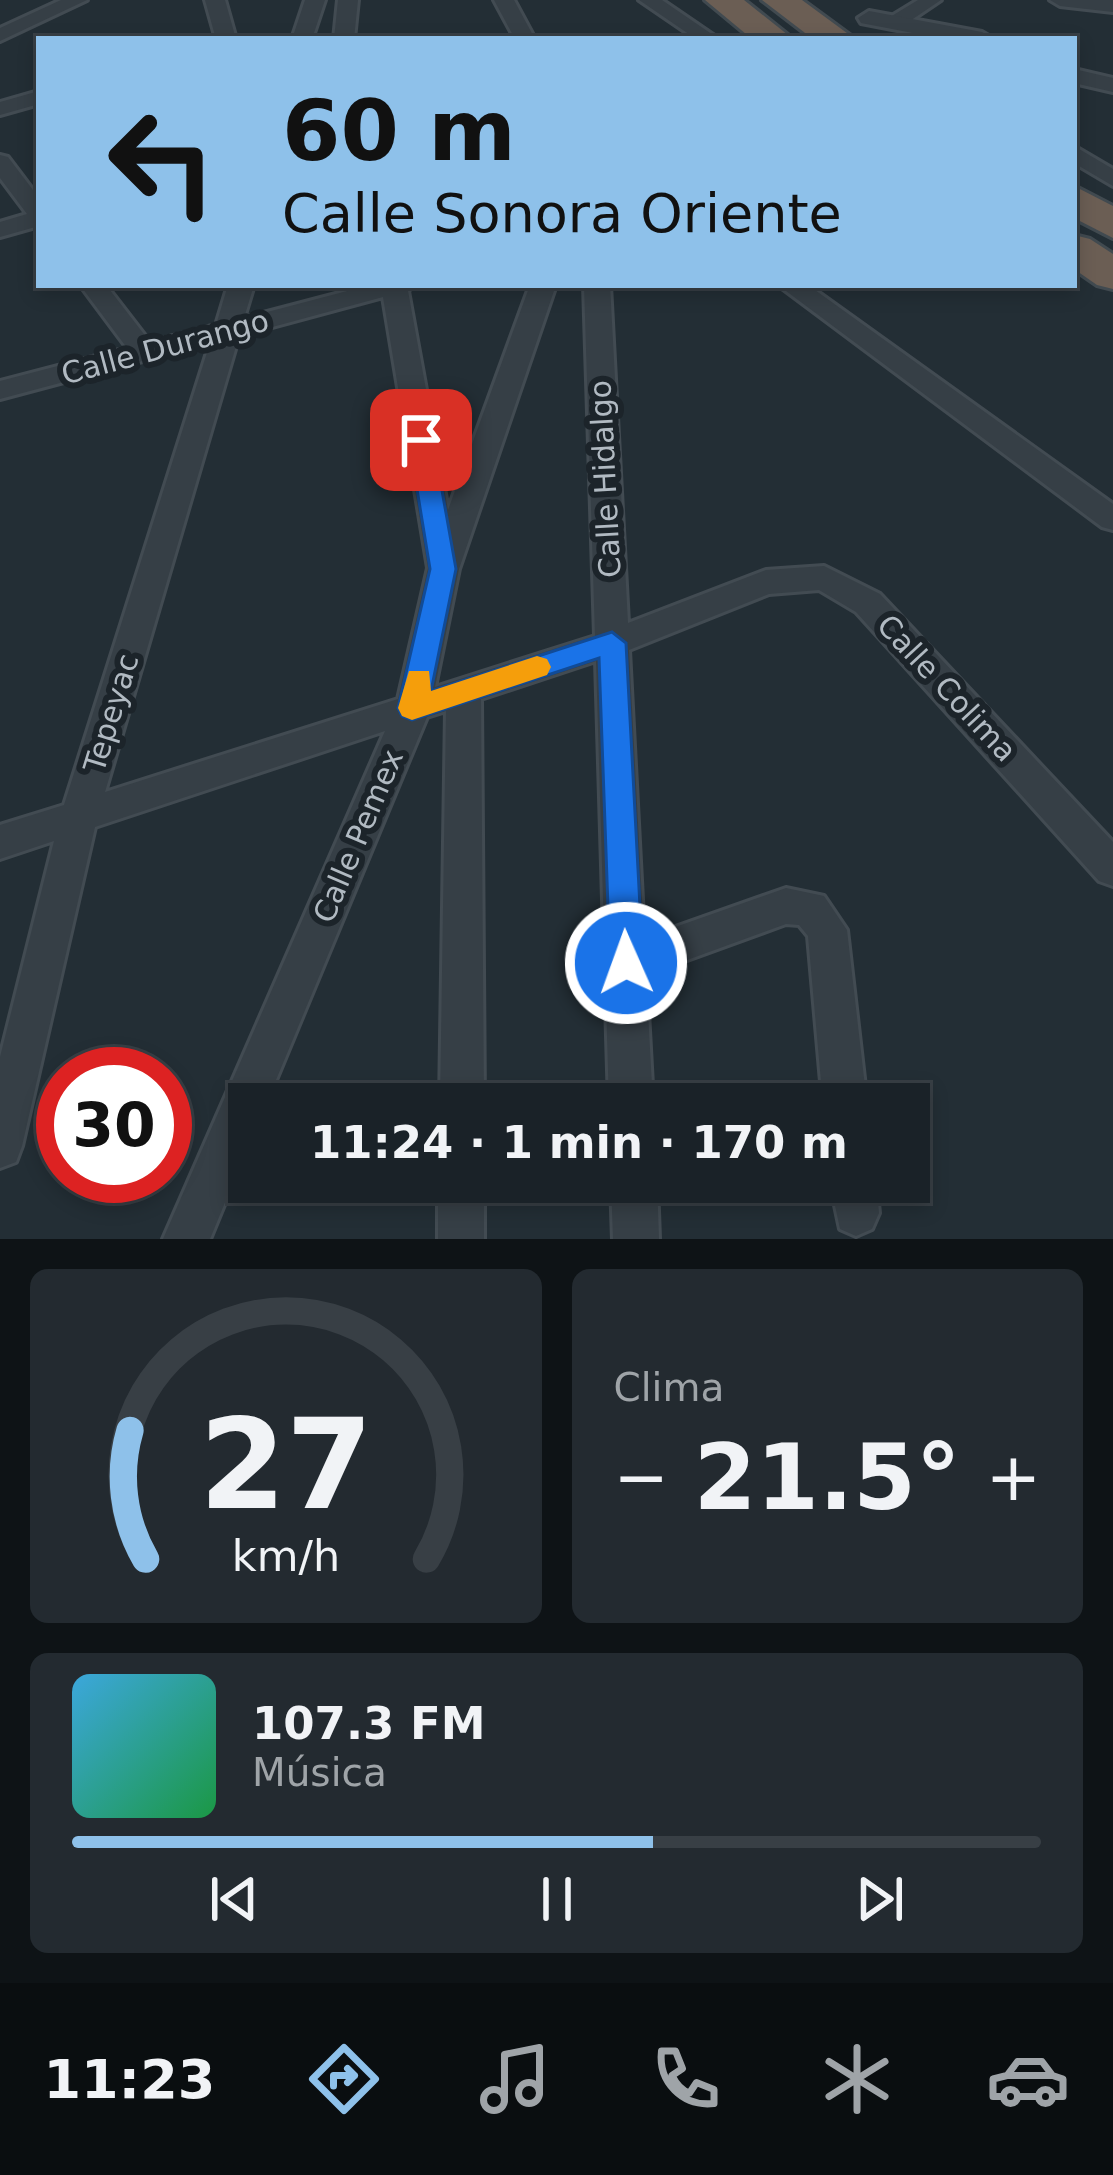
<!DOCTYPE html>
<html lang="es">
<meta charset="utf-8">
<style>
body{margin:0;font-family:"DejaVu Sans",sans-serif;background:#232a30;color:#f1f3f6;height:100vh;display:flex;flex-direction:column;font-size:45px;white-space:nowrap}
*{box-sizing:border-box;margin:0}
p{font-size:39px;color:#9fa4a8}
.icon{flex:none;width:66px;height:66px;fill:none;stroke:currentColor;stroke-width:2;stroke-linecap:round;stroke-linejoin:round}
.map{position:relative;height:1239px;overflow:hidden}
.details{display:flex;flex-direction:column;gap:30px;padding:30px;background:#0e1316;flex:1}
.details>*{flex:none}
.banner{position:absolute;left:36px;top:36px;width:1041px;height:252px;border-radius:0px;box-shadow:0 6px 18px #0003,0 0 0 3px #383f45;background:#8ec1ea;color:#111;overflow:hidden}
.speed{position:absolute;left:36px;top:1047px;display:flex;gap:24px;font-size:60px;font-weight:700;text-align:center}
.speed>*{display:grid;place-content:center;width:156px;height:156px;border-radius:50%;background:#1a2228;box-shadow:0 6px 18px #0003,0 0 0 3px #383f45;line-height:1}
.speed .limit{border:18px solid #d22;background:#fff;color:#111}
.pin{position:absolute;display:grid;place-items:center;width:102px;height:102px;color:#fff;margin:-51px;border-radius:24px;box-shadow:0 6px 18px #0006}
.me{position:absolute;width:132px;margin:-66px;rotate:358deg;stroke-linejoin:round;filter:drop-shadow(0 0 9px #0008)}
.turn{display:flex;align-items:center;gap:42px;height:252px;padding:0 48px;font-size:54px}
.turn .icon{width:156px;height:156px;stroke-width:2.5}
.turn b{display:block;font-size:84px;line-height:102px}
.big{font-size:90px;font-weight:600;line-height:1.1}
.details .tile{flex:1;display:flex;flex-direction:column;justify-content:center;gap:18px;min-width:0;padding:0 42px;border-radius:18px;background:#232a30}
.details .dial{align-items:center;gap:0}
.dial svg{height:312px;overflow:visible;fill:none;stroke:#383f45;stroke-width:7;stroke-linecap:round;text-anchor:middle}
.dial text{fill:#f1f3f6;stroke:none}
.song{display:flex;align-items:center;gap:36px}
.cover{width:144px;height:144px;border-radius:18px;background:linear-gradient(135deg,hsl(200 70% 55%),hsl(140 70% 35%))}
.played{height:12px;border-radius:6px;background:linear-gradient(90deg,#8ec1ea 60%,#383f45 60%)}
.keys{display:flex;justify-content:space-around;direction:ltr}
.heat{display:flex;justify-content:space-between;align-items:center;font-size:66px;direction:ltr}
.details .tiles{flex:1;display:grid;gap:30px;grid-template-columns:1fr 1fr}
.tile:last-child{grid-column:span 2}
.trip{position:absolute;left:228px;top:1083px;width:702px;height:120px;border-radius:0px;background:#1a2228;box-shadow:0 6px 18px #0003,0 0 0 3px #383f45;font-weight:600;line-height:120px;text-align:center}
.menu{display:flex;height:192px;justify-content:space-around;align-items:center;background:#0a0e10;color:#9fa4a8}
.menu .icon{width:84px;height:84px}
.menu .on{color:#8ec1ea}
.menu b{font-size:54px;color:#f1f3f6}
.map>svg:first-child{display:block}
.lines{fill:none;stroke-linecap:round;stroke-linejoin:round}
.minor-casing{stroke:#424b52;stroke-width:6}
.tertiary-casing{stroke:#424b52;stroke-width:6}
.motorway-casing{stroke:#414a50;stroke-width:6}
.minor{fill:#363f46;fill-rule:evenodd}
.tertiary{fill:#363f46;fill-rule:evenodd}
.motorway{fill:#6b5e54;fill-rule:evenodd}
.route{fill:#1a73e8;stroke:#114b97;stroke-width:3}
.slow{fill:#f59e0b}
.labels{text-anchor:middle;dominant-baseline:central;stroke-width:12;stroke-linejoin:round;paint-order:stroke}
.street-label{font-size:30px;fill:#b1bac2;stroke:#1c242a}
</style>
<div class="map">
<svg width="1113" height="1239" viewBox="0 0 1113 1239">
<rect width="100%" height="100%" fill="#232e35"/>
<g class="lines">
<g class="minor-casing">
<g id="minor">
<polygon points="61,0 87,0 0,41 0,28"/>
<polygon points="205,0 225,0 236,39 216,39"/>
<polygon points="305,0 325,0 312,39 292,39"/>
<polygon points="338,0 358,0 354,39 334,39"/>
<polygon points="494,0 514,0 535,39 515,39"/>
<polygon points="639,0 662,0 719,39 696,39"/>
<polygon points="918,0 941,0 904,25 890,25 890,17"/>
<polygon points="1050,0 1113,0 1113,12 1060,6"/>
<polygon points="39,91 39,104 0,115 0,102"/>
<polygon points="1074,146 1113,169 1113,186 1074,163"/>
<polygon points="0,155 8,157 39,198 39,226 0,237 0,222 27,214 0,178"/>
<path d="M80,285H106L150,342L216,325L228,285H254L244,318L370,285H413L408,291L448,510L530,285H556L459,569L435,687L595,636L584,285H610L628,623L766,570L824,566L880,594L1113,842V886L1099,881L856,612L819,590L769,594L629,650L644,938L786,888L824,896L847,930L867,1104H823L808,936L799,925L786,924L646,975L653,1104H609L596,661L481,699L484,1104H440L446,711L427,717L266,1104H249V1144L210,1239H163L385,731L95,827L22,1146L16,1162L0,1168V1057L54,841L0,859V825L64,805L210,343L0,399V381L127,348ZM383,297L428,568L398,699L105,792L239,336Z"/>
<polygon points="778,285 808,285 1113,504 1113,530 1102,527"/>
<rect x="438" y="1182" width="46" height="57"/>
<polygon points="611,1182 657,1182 659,1239 613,1239"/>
<polygon points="830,1182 876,1182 879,1213 872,1229 856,1236 840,1229"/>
</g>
</g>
<g class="tertiary-casing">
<g id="tertiary">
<polygon points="869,11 982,32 994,39 944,39 861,23 858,18"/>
<polygon points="1074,69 1113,78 1113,92 1074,83"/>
</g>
</g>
<g class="motorway-casing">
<g id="motorway">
<polygon points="705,0 744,0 793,39 752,39"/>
<polygon points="762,0 802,0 855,39 813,39"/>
<polygon points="1074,186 1113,206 1113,238 1074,218"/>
<polygon points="1074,235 1090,239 1113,254 1113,289 1097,285 1074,269"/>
</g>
</g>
<use href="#minor" class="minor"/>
<use href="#tertiary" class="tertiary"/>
<use href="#motorway" class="motorway"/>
</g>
<polygon class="route" points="421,432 433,440 456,569 431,691 612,632 626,643 643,963 638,974 626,979 614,974 610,963 599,658 412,720 402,716 398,708 430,569 409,440"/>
<polygon class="slow" points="537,656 547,659 551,667 547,675 412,720 402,716 398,708 409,671 429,671 431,691"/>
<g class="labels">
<g class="street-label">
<text transform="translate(165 347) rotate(-15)">Calle Durango</text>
<text transform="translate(605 479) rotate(-93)">Calle Hidalgo</text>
<text transform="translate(947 688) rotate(47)">Calle Colima</text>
<text transform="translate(111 713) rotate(-73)">Tepeyac</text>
<text transform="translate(358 836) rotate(-67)">Calle Pemex</text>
</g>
</g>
</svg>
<div class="speed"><div class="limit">30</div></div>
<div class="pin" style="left:421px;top:440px;background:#d93025"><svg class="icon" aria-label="arrive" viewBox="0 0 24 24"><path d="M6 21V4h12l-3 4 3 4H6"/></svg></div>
<svg class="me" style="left:626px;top:963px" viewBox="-20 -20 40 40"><circle r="17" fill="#1a73e8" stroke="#fff" stroke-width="3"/><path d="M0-11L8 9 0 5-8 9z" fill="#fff"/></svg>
<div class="trip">11:24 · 1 min · 170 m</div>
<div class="banner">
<div class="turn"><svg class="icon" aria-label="left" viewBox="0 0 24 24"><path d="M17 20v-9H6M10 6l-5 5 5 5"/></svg><div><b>60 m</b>Calle Sonora Oriente</div></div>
</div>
</div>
<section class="details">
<div class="tiles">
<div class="tile dial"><svg viewBox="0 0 100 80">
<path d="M14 69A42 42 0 1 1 86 69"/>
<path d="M14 69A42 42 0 0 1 10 36" stroke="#8ec1ea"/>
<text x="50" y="56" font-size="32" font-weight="700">27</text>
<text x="50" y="72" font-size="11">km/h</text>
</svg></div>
<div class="tile"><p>Clima</p>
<div class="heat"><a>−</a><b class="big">21.5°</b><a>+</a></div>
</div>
<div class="tile">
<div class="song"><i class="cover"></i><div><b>107.3 FM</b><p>Música</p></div></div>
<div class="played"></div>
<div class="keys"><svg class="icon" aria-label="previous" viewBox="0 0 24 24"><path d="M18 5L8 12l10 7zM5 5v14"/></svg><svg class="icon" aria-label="pause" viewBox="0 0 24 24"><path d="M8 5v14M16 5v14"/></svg><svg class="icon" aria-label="next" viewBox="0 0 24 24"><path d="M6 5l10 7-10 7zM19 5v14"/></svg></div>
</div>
</div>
</section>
<nav class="menu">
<b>11:23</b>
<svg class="icon on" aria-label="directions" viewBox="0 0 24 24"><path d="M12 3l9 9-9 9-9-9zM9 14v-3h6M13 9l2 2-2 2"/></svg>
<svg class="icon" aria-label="music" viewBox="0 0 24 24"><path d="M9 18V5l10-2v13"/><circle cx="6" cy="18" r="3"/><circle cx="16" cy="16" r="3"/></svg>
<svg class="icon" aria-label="phone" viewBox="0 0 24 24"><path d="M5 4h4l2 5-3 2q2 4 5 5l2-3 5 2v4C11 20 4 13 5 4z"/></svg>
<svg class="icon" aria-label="climate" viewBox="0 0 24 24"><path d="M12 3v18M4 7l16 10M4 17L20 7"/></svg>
<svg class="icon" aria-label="car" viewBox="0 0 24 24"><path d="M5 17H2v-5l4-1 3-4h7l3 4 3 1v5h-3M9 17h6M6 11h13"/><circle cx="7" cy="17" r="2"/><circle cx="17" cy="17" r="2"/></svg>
</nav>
